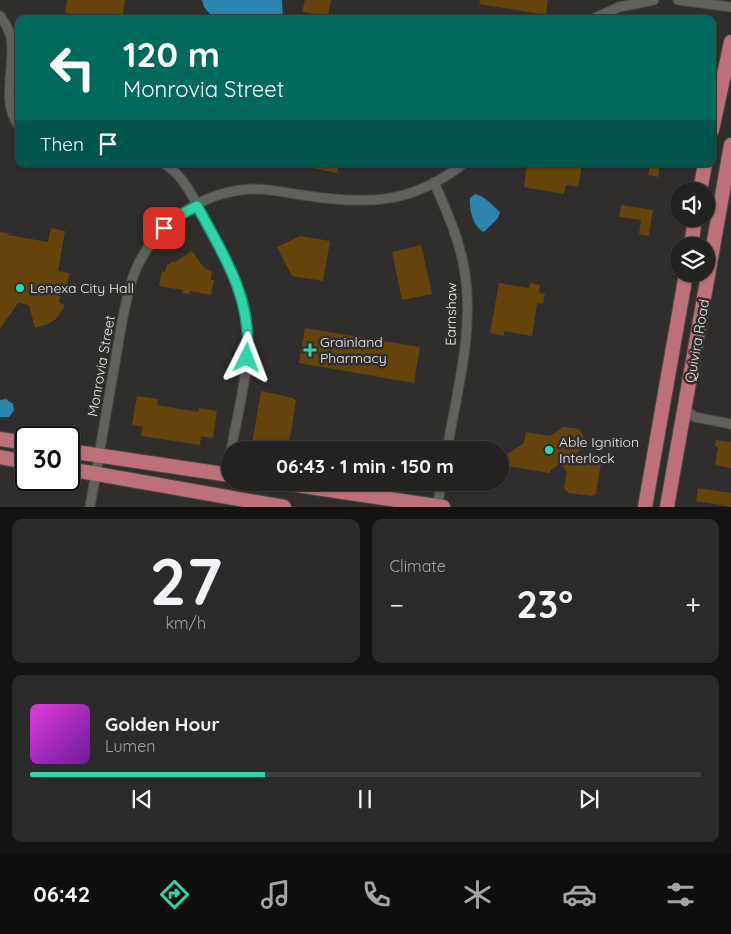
<!DOCTYPE html>
<meta charset="utf-8">
<style>
body{margin:0;font-family:Quicksand,sans-serif;background:#2b2a2a;color:#f1f3f6;height:100vh;display:flex;flex-direction:column;font-size:19px;white-space:nowrap}
*{box-sizing:border-box;margin:0}
p{font-size:16px;color:#a3a4a5}
.icon{flex:none;width:28px;height:28px;fill:none;stroke:currentColor;stroke-width:2;stroke-linecap:round;stroke-linejoin:round}
.map{position:relative;height:507px;overflow:hidden}
.side{display:flex;flex-direction:column;gap:12px;padding:12px;background:#131312;flex:1}
.side>*{flex:none}
.hud{position:absolute;left:15px;top:15px;width:701px;height:152px;border-radius:10px;box-shadow:0 1px 4px #0004,0 0 0 1px #403f3f;background:#00695c;color:#fff;overflow:hidden}
.controls{position:absolute;left:670px;top:182px;display:grid;gap:10px}
.controls a{display:grid;place-items:center;width:45px;height:45px;border-radius:50%;background:#232221;box-shadow:0 1px 4px #0004,0 0 0 1px #403f3f;font-size:25px}
.speed{position:absolute;left:15px;top:426px;display:flex;gap:10px;font-size:25px;font-weight:700;text-align:center}
.speed>*{display:grid;place-content:center;width:65px;height:65px;border-radius:50%;background:#232221;box-shadow:0 1px 4px #0004,0 0 0 1px #403f3f;line-height:1}
.speed .limit{border:2px solid #111;border-radius:8px;background:#fff;color:#111}
.pin{position:absolute;display:grid;place-items:center;width:42px;height:42px;color:#fff;margin:-21px;border-radius:10px;box-shadow:0 2px 8px #0006}
.me{position:absolute;width:55px;margin:-28px;rotate:3deg;stroke-linejoin:round;filter:drop-shadow(0 0 4px #0008)}
.turn{display:flex;align-items:center;gap:18px;height:105px;padding:0 25px;font-size:22px}
.turn .icon{width:65px;height:65px;stroke-width:2.5}
.turn b{display:block;font-size:35px;line-height:42px}
.then{display:flex;align-items:center;height:48px;padding:0 25px;background:#0003;gap:10px;font-size:19px}
.big{font-size:38px;font-weight:700;line-height:1.1}
.side .widget{flex:1;display:flex;flex-direction:column;justify-content:center;gap:8px;min-width:0;padding:0 18px;border-radius:10px;background:#2b2a2a}
.side .dial{align-items:center;gap:0}
.dial b{font-size:65px;line-height:1}
.song{display:flex;align-items:center;gap:15px}
.cover{width:60px;height:60px;border-radius:8px;background:linear-gradient(135deg,hsl(300 70% 55%),hsl(280 70% 35%))}
.played{height:5px;border-radius:2px;background:linear-gradient(90deg,#2fd4aa 35%,#403f3f 35%)}
.keys{display:flex;justify-content:space-around;direction:ltr}
.heat{display:flex;justify-content:space-between;align-items:center;font-size:28px;direction:ltr}
.side .tiles{flex:1;display:grid;gap:12px;grid-template-columns:1fr 1fr}
.widget:last-child{grid-column:span 2}
.trip{position:absolute;left:221px;top:441px;width:288px;height:50px;border-radius:25px;background:#232221;box-shadow:0 1px 4px #0004,0 0 0 1px #403f3f;font-weight:700;line-height:50px;text-align:center}
.tab-bar{display:flex;height:80px;justify-content:space-around;align-items:center;background:#0e0e0d;color:#a3a4a5}
.tab-bar .icon{width:35px;height:35px}
.tab-bar .active{color:#2fd4aa}
.tab-bar b{font-size:22px;color:#f1f3f6}
.map>svg:first-child{display:block}
.water{fill:#2e84ae}
.building{fill:#66430b}
.lines{fill:none;stroke-linecap:round;stroke-linejoin:round}
.minor-casing{stroke:#4a4947;stroke-width:11}
.primary-casing{stroke:#4a4947;stroke-width:16}
.minor{stroke:#61605d;stroke-width:9}
.primary{stroke:#bd707a;stroke-width:14}
.route-casing{stroke:#1f8a6e;stroke-width:12}
.route{stroke:#2fd4aa;stroke-width:9}
.poi-dot{fill:#2fd4aa;stroke:#2f2e2c;stroke-width:2}
.labels{text-anchor:middle;dominant-baseline:central;stroke-width:5;stroke-linejoin:round;paint-order:stroke}
.poi-label{font-size:14px;fill:#ecebea;stroke:#2f2e2c;text-anchor:start}
.street-label{font-size:14px;fill:#ecebea;stroke:#2f2e2c}
</style>
<div class="map">
<svg width="731" height="507" viewBox="0 0 731 507">
<rect width="100%" height="100%" fill="#2f2e2c"/>
<g class="water">
<polygon points="202,0 282,0 283,19 214,19 204,7"/>
<path d="M475,194C485,196 492,205 500,212L498,218L484,232C473,227 469,209 470,198Z"/>
<polygon points="6,399 13,404 14,410 9,417 0,417 0,400"/>
</g>
<g class="building">
<polygon points="67,0 125,0 122,19 97,19 65,13"/>
<polygon points="305,0 331,0 328,17 302,12"/>
<polygon points="480,0 548,0 546,15 479,4"/>
<polygon points="308,164 339,164 337,173 308,167"/>
<polygon points="527,164 582,164 578,187 566,185 564,194 524,187"/>
<polygon points="650,164 660,164 658,177 648,175"/>
<polygon points="621,205 653,210 649,236 639,234 641,220 619,217"/>
<polygon points="51,228 65,231 58,271 69,273 67,287 62,286 59,302 65,306 56,319 48,324 35,328 29,305 18,303 0,329 0,232 9,233 8,235 48,242"/>
<polygon points="300,236 330,241 323,281 292,276 277,247"/>
<polygon points="421,245 432,294 402,300 392,252"/>
<polygon points="192,251 204,268 212,271 211,280 214,280 211,295 190,291 190,294 182,293 183,290 159,286 162,271 165,272 167,264 171,264 171,262 175,262"/>
<polygon points="499,283 529,288 530,283 540,285 539,293 545,294 543,304 537,303 532,336 504,331 504,336 490,333"/>
<polygon points="305,328 420,347 414,383 299,363"/>
<polygon points="261,391 293,398 296,401 288,450 251,450"/>
<polygon points="137,396 158,399 157,405 198,412 199,408 217,411 213,438 201,436 200,445 141,436 143,427 132,425"/>
<polygon points="563,427 579,429 588,443 575,454 597,457 601,462 596,494 592,496 568,493 564,488 567,473 561,463 551,470 550,473 500,465 500,459 524,443 526,432 550,436"/>
<polygon points="716,440 731,442 731,468 715,465 718,447 715,446"/>
<polygon points="380,442 404,447 403,450 366,450"/>
<polygon points="698,488 731,493 731,507 696,501"/>
</g>
<g class="lines">
<g class="minor-casing">
<g id="minor">
<polyline points="678,0 731,7"/>
<path d="M0,16C5,23 9,29 11,37C16,67 0,101 19,126"/>
<polyline points="592,19 619,7 654,0"/>
<path d="M165,164C187,179 196,203 208,226C222,253 239,280 245,310C254,352 239,407 231,450"/>
<path d="M434,182C446,210 459,238 464,268C475,328 457,391 447,450"/>
<polyline points="685,409 695,417 731,424"/>
<polyline points="227,475 230,457"/>
<polyline points="437,506 442,482"/>
<path d="M90,507C98,460 106,414 114,368C119,340 123,310 131,283C145,235 192,196 241,190C262,187 282,192 302,195C365,205 411,205 463,164"/>
</g>
</g>
<g class="primary-casing">
<g id="primary">
<polyline points="712,130 731,42"/>
<polyline points="700,191 705,164"/>
<polyline points="691,246 695,219"/>
<polyline points="0,439 26,443"/>
<polyline points="69,451 230,475"/>
<polyline points="0,457 26,462"/>
<polyline points="69,469 284,507"/>
<polyline points="276,482 443,507"/>
<polyline points="645,507 686,274"/>
<polyline points="667,507 731,145"/>
</g>
</g>
<use href="#minor" class="minor"/>
<use href="#primary" class="primary"/>
</g>
<g class="lines">
<g class="route-casing">
<path id="route" d="M164,228L178,216L197,206C224,255 253,300 247,358"/>
</g>
<use href="#route" class="route"/>
</g>
<g class="poi-dot">
<circle cx="20" cy="288" r="5"/>
<path d="M307.5 342.5h5v5h5v5h-5v5h-5v-5h-5v-5h5z"/>
<circle cx="549" cy="450" r="5"/>
</g>
<g class="labels">
<g class="poi-label">
<text x="30" y="288">Lenexa City Hall</text>
<text x="320" y="342">Grainland<tspan x="320" dy="16">Pharmacy</tspan></text>
<text x="559" y="442">Able Ignition<tspan x="559" dy="16">Interlock</tspan></text>
</g>
<g class="street-label">
<text transform="translate(451 314) rotate(-89)">Earnshaw</text>
<text transform="translate(697 341) rotate(-80)">Quivira Road</text>
<text transform="translate(101 366) rotate(-80)">Monrovia Street</text>
</g>
</g>
</svg>
<div class="controls">
<a><svg class="icon" aria-label="sound" viewBox="0 0 24 24"><path d="M4 9h4l5-4v14l-5-4H4zM17 9q2 3 0 6"/></svg></a>
<a><svg class="icon" aria-label="layers" viewBox="0 0 24 24"><path d="M12 4l9 5-9 5-9-5zM3 14l9 5 9-5"/></svg></a>
</div>
<div class="speed"><div class="limit">30</div></div>
<div class="pin" style="left:164px;top:228px;background:#d93025"><svg class="icon" aria-label="arrive" viewBox="0 0 24 24"><path d="M6 21V4h12l-3 4 3 4H6"/></svg></div>
<svg class="me" style="left:247px;top:358px" viewBox="-20 -20 40 40"><path d="M0-17L14 15 0 8-14 15z" fill="#2fd4aa" stroke="#fff" stroke-width="4"/></svg>
<div class="trip">06:43 · 1 min · 150 m</div>
<div class="hud">
<div class="turn"><svg class="icon" aria-label="left" viewBox="0 0 24 24"><path d="M17 20v-9H6M10 6l-5 5 5 5"/></svg><div><b>120 m</b>Monrovia Street</div></div>
<div class="then">Then<svg class="icon" aria-label="arrive" viewBox="0 0 24 24"><path d="M6 21V4h12l-3 4 3 4H6"/></svg></div>
</div>
</div>
<section class="side">
<div class="tiles">
<div class="widget dial"><b>27</b><p>km/h</p></div>
<div class="widget"><p>Climate</p>
<div class="heat"><a>−</a><b class="big">23°</b><a>+</a></div>
</div>
<div class="widget">
<div class="song"><i class="cover"></i><div><b>Golden Hour</b><p>Lumen</p></div></div>
<div class="played"></div>
<div class="keys"><svg class="icon" aria-label="previous" viewBox="0 0 24 24"><path d="M18 5L8 12l10 7zM5 5v14"/></svg><svg class="icon" aria-label="pause" viewBox="0 0 24 24"><path d="M8 5v14M16 5v14"/></svg><svg class="icon" aria-label="next" viewBox="0 0 24 24"><path d="M6 5l10 7-10 7zM19 5v14"/></svg></div>
</div>
</div>
</section>
<nav class="tab-bar">
<b>06:42</b>
<svg class="icon active" aria-label="directions" viewBox="0 0 24 24"><path d="M12 3l9 9-9 9-9-9zM9 14v-3h6M13 9l2 2-2 2"/></svg>
<svg class="icon" aria-label="music" viewBox="0 0 24 24"><path d="M9 18V5l10-2v13"/><circle cx="6" cy="18" r="3"/><circle cx="16" cy="16" r="3"/></svg>
<svg class="icon" aria-label="phone" viewBox="0 0 24 24"><path d="M5 4h4l2 5-3 2q2 4 5 5l2-3 5 2v4C11 20 4 13 5 4z"/></svg>
<svg class="icon" aria-label="climate" viewBox="0 0 24 24"><path d="M12 3v18M4 7l16 10M4 17L20 7"/></svg>
<svg class="icon" aria-label="car" viewBox="0 0 24 24"><path d="M5 17H2v-5l4-1 3-4h7l3 4 3 1v5h-3M9 17h6M6 11h13"/><circle cx="7" cy="17" r="2"/><circle cx="17" cy="17" r="2"/></svg>
<svg class="icon" aria-label="filters" viewBox="0 0 24 24"><path d="M4 7h16M4 17h16"/><circle cx="9" cy="7" r="2"/><circle cx="15" cy="17" r="2"/></svg>
</nav>
